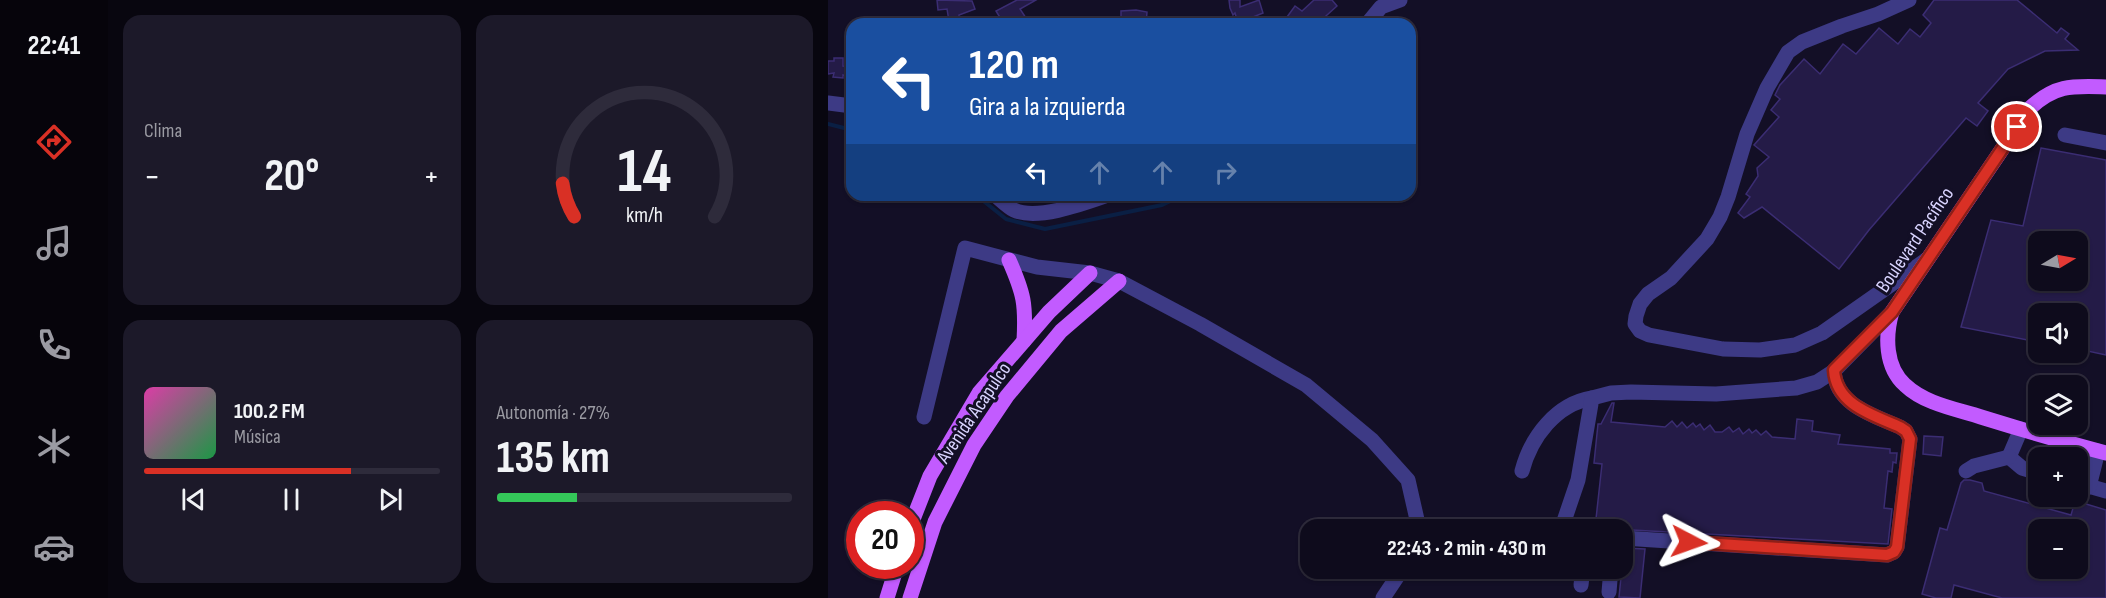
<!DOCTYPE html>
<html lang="es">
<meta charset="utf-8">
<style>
body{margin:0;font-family:"Sofia Sans Condensed",sans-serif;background:#1c1929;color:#f1f3f6;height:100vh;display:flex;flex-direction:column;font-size:22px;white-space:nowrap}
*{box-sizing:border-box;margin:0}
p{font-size:20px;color:#9b9ba3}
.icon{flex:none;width:33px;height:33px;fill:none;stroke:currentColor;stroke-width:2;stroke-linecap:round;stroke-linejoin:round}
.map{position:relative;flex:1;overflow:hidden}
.drawer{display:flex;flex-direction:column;gap:15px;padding:15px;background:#08060f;width:720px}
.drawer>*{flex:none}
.hud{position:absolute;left:18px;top:18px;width:570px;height:183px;border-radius:18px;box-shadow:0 2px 4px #0004,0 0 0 2px #2e2b3b;background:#1a4fa0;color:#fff;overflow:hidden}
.needle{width:39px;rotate:80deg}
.tools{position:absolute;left:1200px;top:231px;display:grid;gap:12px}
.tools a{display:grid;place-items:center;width:60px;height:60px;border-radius:12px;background:#0e0b1c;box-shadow:0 2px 4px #0004,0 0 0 2px #2e2b3b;font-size:30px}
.speed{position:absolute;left:18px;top:501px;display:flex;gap:12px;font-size:30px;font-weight:700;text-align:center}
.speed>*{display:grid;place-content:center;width:78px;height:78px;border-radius:50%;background:#0e0b1c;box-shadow:0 2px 4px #0004,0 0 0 2px #2e2b3b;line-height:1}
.speed .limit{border:9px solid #d22;background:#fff;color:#111}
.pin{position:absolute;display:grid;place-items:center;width:51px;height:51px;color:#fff;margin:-26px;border:3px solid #fff;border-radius:50%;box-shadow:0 2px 6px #0007}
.me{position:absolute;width:66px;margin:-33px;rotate:94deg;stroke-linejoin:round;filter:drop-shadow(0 0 4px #0008)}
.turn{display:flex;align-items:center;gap:21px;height:126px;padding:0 24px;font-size:27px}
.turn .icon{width:78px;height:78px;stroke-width:2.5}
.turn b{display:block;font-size:42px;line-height:51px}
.lanes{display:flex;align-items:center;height:57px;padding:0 24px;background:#0003;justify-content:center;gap:30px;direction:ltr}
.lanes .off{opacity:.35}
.big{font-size:45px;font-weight:700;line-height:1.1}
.drawer .card{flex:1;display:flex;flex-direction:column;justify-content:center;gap:9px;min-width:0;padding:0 21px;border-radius:18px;background:#1c1929}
.drawer .dial{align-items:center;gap:0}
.dial svg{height:156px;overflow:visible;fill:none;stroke:#2e2b3b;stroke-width:7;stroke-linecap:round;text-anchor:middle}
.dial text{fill:#f1f3f6;stroke:none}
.song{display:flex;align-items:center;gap:18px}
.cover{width:72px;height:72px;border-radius:9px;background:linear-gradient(135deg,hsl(320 70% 55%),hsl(140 70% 35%))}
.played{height:6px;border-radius:3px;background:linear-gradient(90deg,#d93025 70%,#2e2b3b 70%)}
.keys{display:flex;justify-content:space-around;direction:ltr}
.heat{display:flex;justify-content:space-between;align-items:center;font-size:33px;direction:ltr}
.charge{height:9px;border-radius:4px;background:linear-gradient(90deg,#34c759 27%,#2e2b3b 0)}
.drawer .tiles{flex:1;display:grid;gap:15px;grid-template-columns:repeat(2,1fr)}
.trip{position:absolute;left:472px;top:519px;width:333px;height:60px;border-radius:18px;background:#0e0b1c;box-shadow:0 2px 4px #0004,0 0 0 2px #2e2b3b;font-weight:700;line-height:60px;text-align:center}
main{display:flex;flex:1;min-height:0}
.tab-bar{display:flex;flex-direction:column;width:108px;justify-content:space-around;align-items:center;background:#06040b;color:#9b9ba3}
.tab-bar .icon{width:42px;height:42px}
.tab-bar .on{color:#d93025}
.tab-bar b{font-size:27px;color:#f1f3f6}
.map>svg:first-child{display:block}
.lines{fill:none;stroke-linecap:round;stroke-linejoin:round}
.stream{stroke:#0a1f44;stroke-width:4}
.building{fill:#241b47;stroke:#3b2d73;stroke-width:1.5;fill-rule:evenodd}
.minor{stroke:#3d3a85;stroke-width:15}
.major{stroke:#c25bff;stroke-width:15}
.route-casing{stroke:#8d1f18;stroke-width:15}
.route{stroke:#d93025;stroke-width:10}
.labels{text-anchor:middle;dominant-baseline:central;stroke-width:6;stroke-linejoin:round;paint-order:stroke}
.street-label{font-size:20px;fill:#d9d4ff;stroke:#130f26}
</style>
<main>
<nav class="tab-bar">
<b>22:41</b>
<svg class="icon on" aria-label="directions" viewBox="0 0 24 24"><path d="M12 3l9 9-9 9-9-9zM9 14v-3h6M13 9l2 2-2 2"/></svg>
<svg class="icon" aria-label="music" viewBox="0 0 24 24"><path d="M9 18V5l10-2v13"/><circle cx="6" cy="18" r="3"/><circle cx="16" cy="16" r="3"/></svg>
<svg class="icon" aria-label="phone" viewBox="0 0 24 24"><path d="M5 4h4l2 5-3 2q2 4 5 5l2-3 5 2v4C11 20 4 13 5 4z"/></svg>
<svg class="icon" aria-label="climate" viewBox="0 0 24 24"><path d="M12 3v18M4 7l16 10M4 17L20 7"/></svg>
<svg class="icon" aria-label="car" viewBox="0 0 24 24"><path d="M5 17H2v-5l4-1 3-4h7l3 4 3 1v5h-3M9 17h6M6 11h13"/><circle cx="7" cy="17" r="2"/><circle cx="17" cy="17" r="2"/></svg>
</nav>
<section class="drawer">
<div class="tiles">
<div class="card"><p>Clima</p>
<div class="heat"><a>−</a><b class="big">20°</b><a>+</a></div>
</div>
<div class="card dial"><svg viewBox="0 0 100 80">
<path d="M14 69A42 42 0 1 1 86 69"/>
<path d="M14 69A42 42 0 0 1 8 52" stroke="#d93025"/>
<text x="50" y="56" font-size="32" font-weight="700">14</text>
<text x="50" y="72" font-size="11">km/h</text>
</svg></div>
<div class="card">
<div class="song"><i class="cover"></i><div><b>100.2 FM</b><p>Música</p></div></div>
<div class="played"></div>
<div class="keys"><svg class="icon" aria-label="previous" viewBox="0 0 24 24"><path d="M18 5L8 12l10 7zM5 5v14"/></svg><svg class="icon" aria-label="pause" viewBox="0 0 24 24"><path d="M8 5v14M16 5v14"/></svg><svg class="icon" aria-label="next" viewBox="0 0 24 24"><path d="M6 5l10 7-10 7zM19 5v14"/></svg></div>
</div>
<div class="card"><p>Autonomía · 27%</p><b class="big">135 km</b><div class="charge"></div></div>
</div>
</section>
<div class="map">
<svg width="1278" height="598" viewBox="0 0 1278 598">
<rect width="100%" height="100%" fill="#130f26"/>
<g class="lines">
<g class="stream">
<polyline points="0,124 24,130"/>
<polyline points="148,195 178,219 217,229 334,205 355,195"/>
</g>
</g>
<g class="building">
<polygon points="109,0 144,1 147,9 131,15 131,19 121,21 119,9 110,10"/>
<polygon points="189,0 208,0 192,9 202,24 176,24 168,11"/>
<polygon points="401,0 412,0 412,7 431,0 435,13 410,23 407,13 405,15 402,8"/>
<polygon points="486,0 504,0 509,6 489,24 466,24 459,17 467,6 474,11"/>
<polygon points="1106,0 1189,0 1229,33 1233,28 1241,34 1237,39 1250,50 1217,51 1180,69 1150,103 1160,111 1149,126 1138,118 1041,230 1011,269 934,207 916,218 910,213 922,197 918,194 930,176 929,168 941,157 926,145 951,117 943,110 952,99 947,95 952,85 976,59 992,74 1015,44 1028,54 1051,28 1070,44 1082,29 1092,37 1103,23 1095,15"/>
<polygon points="308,10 319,12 318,24 293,24 293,11"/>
<polygon points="6,58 15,58 15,66 24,67 24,77 15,75 15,78 5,77 6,73 0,74 0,61 6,61"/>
<path d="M1213,148L1278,160V355L1250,349V314H1210V342L1133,327L1163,220L1195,226ZM1210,242H1250V280H1210Z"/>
<polygon points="784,403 786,403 783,422 837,427 844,421 849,427 854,422 859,428 865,423 868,427 872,424 876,430 882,425 887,432 894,432 901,427 905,432 911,428 915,434 921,429 924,433 928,430 933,435 938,431 944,437 967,439 969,419 985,421 984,431 1012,435 1010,444 1062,449 1062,453 1069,453 1068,463 1065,462 1064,472 1060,471 1056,508 1064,509 1060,544 767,528 774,464 766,463 770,424 773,424"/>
<polygon points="1096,436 1115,437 1113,456 1095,454"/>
<path d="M1136,480H1142L1154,483L1156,491L1243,515L1248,498L1259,501L1258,504L1278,510V598H1174L1126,585L1123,598H1108L1094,594L1112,528L1119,530L1133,483ZM1210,530H1250V568H1210Z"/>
<polygon points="796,548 817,549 812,598 791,597"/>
</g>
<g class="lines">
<g class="minor">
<polyline points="1081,0 1050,14 1014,26 974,42 960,52 939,88 919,134 900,197 892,217 879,239 843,278 820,294 812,304 808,316 807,324 812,331 821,335 895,349 932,350 967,345 994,333 1098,260"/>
<polyline points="539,24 553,7 572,0"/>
<polyline points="0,103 24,106"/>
<polyline points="1237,135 1278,143"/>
<path d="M167,195C173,200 180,207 186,210C209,221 257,203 280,195"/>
<polyline points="96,417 137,248 209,267 262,273 291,281 372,324 478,385 544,440 580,480 590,524 588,530"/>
<polyline points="1193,429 1181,457 1194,468 1210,473"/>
<path d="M694,471C703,437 728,404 764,398"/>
<polyline points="1138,471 1146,466 1181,457"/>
<polyline points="1250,483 1278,491"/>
<polyline points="1261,487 1270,451"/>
<polyline points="733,530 750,480 764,398 783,393 803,392 888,394 968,388 989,382 1006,371 1064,312"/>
<path d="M795,538L1059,555L1066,552L1069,547L1082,439L1078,431L1072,427C1045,415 1008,405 1006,371"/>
<polyline points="753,585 755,568"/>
<polyline points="781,592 783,568"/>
<polyline points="555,598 575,568"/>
</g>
<g class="major">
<path d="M1278,87C1245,86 1228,84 1202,108L1064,312C1057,336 1057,367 1077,385C1097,404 1128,409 1153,417C1195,430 1236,442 1278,453"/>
<path d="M181,260C196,294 198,304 196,341"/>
<polyline points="82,527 102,476 151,393 221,312 262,273"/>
<polyline points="59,598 69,566"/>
<polyline points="82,598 107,522 146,445 179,396 233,331 291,281"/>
</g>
</g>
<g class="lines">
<g class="route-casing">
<path id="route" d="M861,542L1059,555L1066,552L1069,547L1082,439L1078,431L1072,427C1045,415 1008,405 1006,370L1064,312L1189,127"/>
</g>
<use href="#route" class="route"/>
</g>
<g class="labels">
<g class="street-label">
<text transform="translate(1087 240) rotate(-56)">Boulevard Pacífico</text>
<text transform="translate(146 413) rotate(-56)">Avenida Acapulco</text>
</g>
</g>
</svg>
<div class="tools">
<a><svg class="needle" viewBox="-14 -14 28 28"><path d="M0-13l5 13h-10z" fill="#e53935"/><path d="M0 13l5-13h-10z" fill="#9b9ba3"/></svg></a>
<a><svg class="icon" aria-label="sound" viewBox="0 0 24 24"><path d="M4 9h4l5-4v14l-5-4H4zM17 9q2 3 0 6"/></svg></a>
<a><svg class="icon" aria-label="layers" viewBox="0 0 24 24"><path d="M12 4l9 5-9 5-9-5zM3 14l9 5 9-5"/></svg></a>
<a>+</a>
<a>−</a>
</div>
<div class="speed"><div class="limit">20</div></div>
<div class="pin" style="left:1189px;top:127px;background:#d93025"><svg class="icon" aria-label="arrive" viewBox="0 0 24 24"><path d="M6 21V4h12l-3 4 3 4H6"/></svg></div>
<svg class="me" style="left:861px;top:542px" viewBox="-20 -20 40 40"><path d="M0-17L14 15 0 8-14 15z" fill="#d93025" stroke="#fff" stroke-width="4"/></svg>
<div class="trip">22:43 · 2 min · 430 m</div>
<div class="hud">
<div class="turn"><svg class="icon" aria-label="left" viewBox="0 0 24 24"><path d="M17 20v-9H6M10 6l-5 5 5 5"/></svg><div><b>120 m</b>Gira a la izquierda</div></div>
<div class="lanes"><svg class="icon" aria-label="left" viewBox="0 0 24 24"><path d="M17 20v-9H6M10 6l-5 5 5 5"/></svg><svg class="icon off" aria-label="ahead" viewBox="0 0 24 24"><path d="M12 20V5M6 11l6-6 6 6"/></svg><svg class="icon off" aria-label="ahead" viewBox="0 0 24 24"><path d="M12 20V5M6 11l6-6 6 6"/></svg><svg class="icon off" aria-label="right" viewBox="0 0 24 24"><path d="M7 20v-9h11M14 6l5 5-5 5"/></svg></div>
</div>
</div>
</main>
